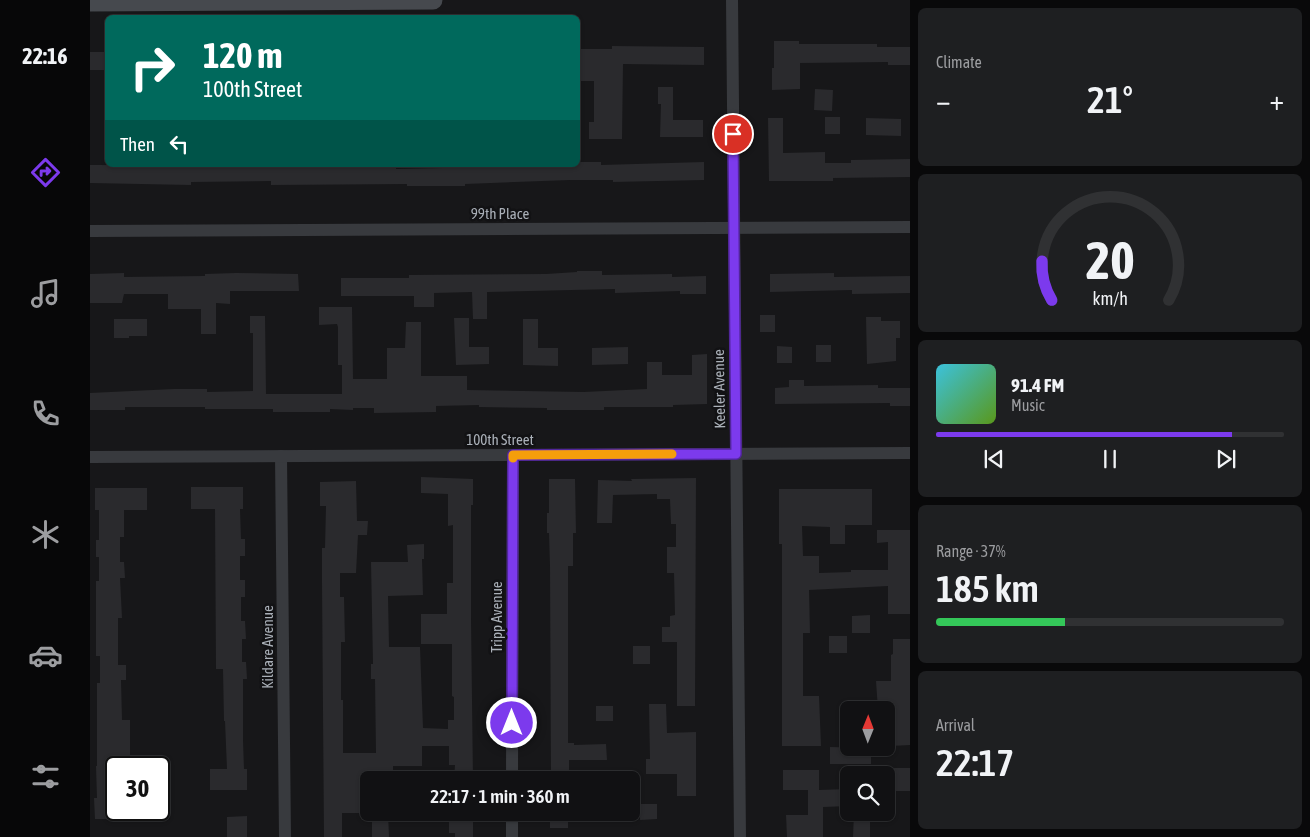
<!DOCTYPE html>
<meta charset="utf-8">
<style>
body{margin:0;font-family:"Asap Condensed",sans-serif;background:#1e1f21;color:#f1f3f6;height:100vh;display:flex;flex-direction:column;font-size:19px;white-space:nowrap}
*{box-sizing:border-box;margin:0}
p{font-size:16px;color:#9c9da0}
.icon{flex:none;width:28px;height:28px;fill:none;stroke:currentColor;stroke-width:2;stroke-linecap:round;stroke-linejoin:round}
.map{position:relative;flex:1;overflow:hidden}
.drawer{display:flex;flex-direction:column;gap:8px;padding:8px;background:#09090a;width:400px}
.drawer>*{flex:none}
.hud{position:absolute;left:15px;top:15px;width:475px;height:152px;border-radius:8px;box-shadow:0 1px 4px #0004,0 0 0 1px #303133;background:#00695c;color:#fff;overflow:hidden}
.needle{width:32px;rotate:1deg}
.controls{position:absolute;left:750px;top:701px;display:grid;gap:10px}
.controls a{display:grid;place-items:center;width:55px;height:55px;border-radius:8px;background:#111113;box-shadow:0 1px 4px #0004,0 0 0 1px #303133;font-size:25px}
.speed{position:absolute;left:15px;top:756px;display:flex;gap:10px;font-size:25px;font-weight:700;text-align:center}
.speed>*{display:grid;place-content:center;width:65px;height:65px;border-radius:50%;background:#111113;box-shadow:0 1px 4px #0004,0 0 0 1px #303133;line-height:1}
.speed .limit{border:2px solid #111;border-radius:8px;background:#fff;color:#111}
.pin{position:absolute;display:grid;place-items:center;width:42px;height:42px;color:#fff;margin:-21px;border:2px solid #fff;border-radius:50%;box-shadow:0 1px 5px #0007}
.me{position:absolute;width:55px;margin:-28px;rotate:0deg;stroke-linejoin:round;filter:drop-shadow(0 0 4px #0008)}
.turn{display:flex;align-items:center;gap:18px;height:105px;padding:0 15px;font-size:22px}
.turn .icon{width:65px;height:65px;stroke-width:2.5}
.turn b{display:block;font-size:35px;line-height:42px}
.then{display:flex;align-items:center;height:48px;padding:0 15px;background:#0003;gap:10px;font-size:19px}
.big{font-size:38px;font-weight:600;line-height:1.1}
.drawer .widget{flex:1;display:flex;flex-direction:column;justify-content:center;gap:8px;min-width:0;padding:0 18px;border-radius:8px;background:#1e1f21}
.drawer .dial{align-items:center;gap:0}
.dial svg{height:130px;overflow:visible;fill:none;stroke:#303133;stroke-width:7;stroke-linecap:round;text-anchor:middle}
.dial text{fill:#f1f3f6;stroke:none}
.song{display:flex;align-items:center;gap:15px}
.cover{width:60px;height:60px;border-radius:8px;background:linear-gradient(135deg,hsl(190 70% 55%),hsl(90 70% 35%))}
.played{height:5px;border-radius:2px;background:linear-gradient(90deg,#7c3aed 85%,#303133 85%)}
.keys{display:flex;justify-content:space-around;direction:ltr}
.heat{display:flex;justify-content:space-between;align-items:center;font-size:28px;direction:ltr}
.charge{height:8px;border-radius:4px;background:linear-gradient(90deg,#34c759 37%,#303133 0)}
.trip{position:absolute;left:270px;top:771px;width:280px;height:50px;border-radius:8px;background:#111113;box-shadow:0 1px 4px #0004,0 0 0 1px #303133;font-weight:600;line-height:50px;text-align:center}
main{display:flex;flex:1;min-height:0}
.tab-bar{display:flex;flex-direction:column;width:90px;justify-content:space-around;align-items:center;background:#070708;color:#9c9da0}
.tab-bar .icon{width:35px;height:35px}
.tab-bar .selected{color:#7c3aed}
.tab-bar b{font-size:22px;color:#f1f3f6}
.map>svg:first-child{display:block}
.building{fill:#2a2a2d}
.lines{fill:none;stroke-linecap:round;stroke-linejoin:round}
.street{stroke:#383a3e;stroke-width:12}
.secondary{stroke:#46494e;stroke-width:19}
.route-casing{stroke:#51269a;stroke-width:12}
.route{stroke:#7c3aed;stroke-width:9}
.slow{stroke:#f59e0b;stroke-width:9}
.labels{text-anchor:middle;dominant-baseline:central;stroke-width:5;stroke-linejoin:round;paint-order:stroke}
.street-label{font-size:15px;fill:#aab0b8;stroke:#121214}
</style>
<main>
<nav class="tab-bar">
<b>22:16</b>
<svg class="icon selected" aria-label="directions" viewBox="0 0 24 24"><path d="M12 3l9 9-9 9-9-9zM9 14v-3h6M13 9l2 2-2 2"/></svg>
<svg class="icon" aria-label="music" viewBox="0 0 24 24"><path d="M9 18V5l10-2v13"/><circle cx="6" cy="18" r="3"/><circle cx="16" cy="16" r="3"/></svg>
<svg class="icon" aria-label="phone" viewBox="0 0 24 24"><path d="M5 4h4l2 5-3 2q2 4 5 5l2-3 5 2v4C11 20 4 13 5 4z"/></svg>
<svg class="icon" aria-label="climate" viewBox="0 0 24 24"><path d="M12 3v18M4 7l16 10M4 17L20 7"/></svg>
<svg class="icon" aria-label="car" viewBox="0 0 24 24"><path d="M5 17H2v-5l4-1 3-4h7l3 4 3 1v5h-3M9 17h6M6 11h13"/><circle cx="7" cy="17" r="2"/><circle cx="17" cy="17" r="2"/></svg>
<svg class="icon" aria-label="filters" viewBox="0 0 24 24"><path d="M4 7h16M4 17h16"/><circle cx="9" cy="7" r="2"/><circle cx="15" cy="17" r="2"/></svg>
</nav>
<div class="map">
<svg width="820" height="837" viewBox="0 0 820 837">
<rect width="100%" height="100%" fill="#171719"/>
<g class="building">
<polygon points="684,41 709,41 709,44 787,44 787,47 820,47 820,65 798,65 798,62 710,63 710,89 682,90 682,68 684,68"/>
<polygon points="522,46 614,47 614,65 533,64 532,139 499,139 499,122 504,122 504,81 488,81 488,49 522,49"/>
<rect x="0" y="52" width="18" height="18"/>
<polygon points="568,87 583,87 583,120 613,120 613,137 570,137 571,104 568,104"/>
<polygon points="725,89 743,90 742,111 724,110"/>
<rect x="735" y="117" width="15" height="17"/>
<polygon points="678,118 693,118 693,153 735,152 735,163 761,163 761,160 820,159 820,177 743,178 743,181 679,181"/>
<polygon points="776,118 811,119 811,136 776,135"/>
<polygon points="488,162 511,162 511,165 614,162 614,180 523,182 523,180 480,180 375,184 375,186 317,186 317,184 181,185 181,181 101,182 101,185 0,183 0,165 306,166 306,169 488,165"/>
<polygon points="487,271 512,271 512,275 582,274 582,277 616,276 616,294 590,294 590,291 525,293 525,289 397,292 397,319 383,319 382,292 344,293 344,307 324,307 324,296 251,296 251,278 319,278 319,275 456,274 487,272"/>
<polygon points="34,273 34,277 115,276 115,274 146,273 208,274 209,291 140,291 140,304 126,303 126,334 111,334 111,309 78,309 78,294 34,294 32,303 0,303 0,274"/>
<polygon points="744,273 744,277 820,276 820,293 762,294 762,290 680,292 680,274"/>
<polygon points="229,307 262,307 263,379 297,379 297,348 315,348 316,322 331,322 331,376 377,376 377,390 494,392 557,389 557,362 572,362 572,375 602,375 602,355 617,354 617,404 583,405 583,407 514,407 514,410 457,410 457,408 389,407 389,405 346,406 346,412 284,413 284,408 263,408 263,410 240,409 240,412 183,412 183,409 115,409 115,407 35,407 35,410 0,410 0,393 84,389 117,389 117,392 163,391 163,333 160,333 160,316 175,316 176,394 252,394 252,365 248,365 248,327 247,324 229,325"/>
<rect x="670" y="315" width="15" height="17"/>
<polygon points="776,317 791,317 791,321 810,321 810,338 806,338 806,361 777,364"/>
<polygon points="364,318 379,318 379,347 399,347 399,364 366,365"/>
<polygon points="24,319 57,319 57,336 39,336 39,338 24,338"/>
<polygon points="433,319 448,319 448,348 468,348 468,366 433,365"/>
<rect x="726" y="345" width="15" height="17"/>
<polygon points="687,346 702,347 702,363 687,363"/>
<polygon points="538,347 538,364 502,365 502,348"/>
<polygon points="699,380 714,380 714,386 788,385 788,388 820,388 820,406 800,406 800,403 685,404 685,388 699,387"/>
<polygon points="331,477 383,479 383,505 381,505 381,618 383,780 364,780 365,765 359,765 359,746 332,746 332,766 303,766 303,780 272,780 272,813 252,813 252,837 234,837 232,582 232,548 235,548 236,506 230,506 230,482 266,481 267,521 278,521 277,535 268,535 266,573 250,573 250,597 254,597 255,642 251,642 251,700 253,700 253,753 286,753 285,679 281,679 281,664 283,664 281,562 318,562 317,545 334,544 334,559 332,559 333,595 298,596 299,647 330,647 333,728 358,729 358,720 364,720 364,697 362,696 362,644 331,644 331,614 357,614 357,583 363,583 363,525 358,526 358,494 331,493"/>
<polygon points="606,478 605,706 587,706 587,642 572,642 572,627 580,627 580,616 585,615 584,573 577,573 577,547 586,547 586,524 581,524 580,499 567,499 567,494 523,495 522,523 507,523 508,480 542,481 541,479"/>
<polygon points="459,479 485,479 486,533 483,533 483,566 478,566 478,743 484,743 484,745 516,744 517,760 479,760 479,780 461,780 460,566 459,533 457,533 457,513 459,513"/>
<polygon points="101,487 153,487 153,509 150,509 151,539 155,539 155,556 150,556 150,580 155,580 155,597 151,597 151,621 155,621 156,639 152,639 152,662 156,662 157,679 153,679 153,740 154,769 157,769 157,790 120,790 120,769 137,769 135,721 134,721 133,669 126,669 125,509 101,509"/>
<polygon points="5,488 57,488 57,510 34,510 34,537 30,537 30,562 34,562 35,578 30,578 32,618 28,618 28,665 36,665 36,680 31,680 32,720 40,720 40,768 26,768 26,819 5,819 4,798 7,798 6,766 7,766 7,683 10,683 10,656 6,656 6,581 9,581 9,557 6,557 6,540 9,540 9,510 5,510"/>
<polygon points="689,489 782,489 782,525 755,525 755,544 740,544 740,527 712,526 713,556 729,556 729,573 761,572 761,570 798,570 798,542 787,543 787,530 820,530 820,614 798,614 798,586 719,590 720,633 713,633 713,696 729,696 731,746 692,746 692,544 689,544"/>
<polygon points="780,615 780,633 762,633 762,616"/>
<rect x="739" y="636" width="18" height="17"/>
<polygon points="803,639 820,639 820,745 801,746 800,720 796,720 796,710 788,710 786,681 801,681 801,655 803,654"/>
<rect x="543" y="646" width="17" height="18"/>
<polygon points="559,704 576,704 577,733 606,732 606,796 587,796 587,774 556,774 556,759 560,759"/>
<rect x="506" y="706" width="17" height="15"/>
<polygon points="740,747 781,748 781,764 740,764"/>
<rect x="796" y="768" width="24" height="23"/>
<polygon points="693,770 729,770 729,790 758,789 759,806 733,807 733,837 697,837 696,815 718,815 718,790 693,790"/>
<polygon points="550,804 567,804 567,819 550,820"/>
<polygon points="282,812 298,812 299,837 282,837"/>
<polygon points="359,812 383,812 383,837 365,837 365,833 359,833"/>
<rect x="460" y="812" width="18" height="16"/>
<polygon points="764,812 780,812 780,837 763,837"/>
<polygon points="157,816 157,837 137,837 137,817"/>
</g>
<g class="lines">
<g class="street">
<polyline points="642,0 650,837"/>
<polyline points="0,231 820,227"/>
<polyline points="191,456 195,837"/>
<polyline points="0,457 820,453"/>
<polyline points="422,780 423,455"/>
<polyline points="422,837 422,812"/>
</g>
<polyline class="secondary" points="0,2 343,0"/>
</g>
<g class="lines">
<g class="route-casing">
<polyline id="route" points="422,723 423,455 646,454 643,134"/>
</g>
<use href="#route" class="route"/>
<polyline class="slow" points="423,458 423,455 582,454"/>
</g>
<g class="labels">
<g class="street-label">
<text x="410" y="213">99th Place</text>
<text transform="translate(629 389) rotate(-91)">Keeler Avenue</text>
<text x="410" y="439">100th Street</text>
<text transform="translate(406 617) rotate(-90)">Tripp Avenue</text>
<text transform="translate(177 647) rotate(-90)">Kildare Avenue</text>
</g>
</g>
</svg>
<div class="controls">
<a><svg class="needle" viewBox="-14 -14 28 28"><path d="M0-13l5 13h-10z" fill="#e53935"/><path d="M0 13l5-13h-10z" fill="#9c9da0"/></svg></a>
<a><svg class="icon" aria-label="search" viewBox="0 0 24 24"><circle cx="10" cy="10" r="6"/><path d="M15 15l6 6"/></svg></a>
</div>
<div class="speed"><div class="limit">30</div></div>
<div class="pin" style="left:643px;top:134px;background:#d93025"><svg class="icon" aria-label="arrive" viewBox="0 0 24 24"><path d="M6 21V4h12l-3 4 3 4H6"/></svg></div>
<svg class="me" style="left:422px;top:723px" viewBox="-20 -20 40 40"><circle r="17" fill="#7c3aed" stroke="#fff" stroke-width="3"/><path d="M0-11L8 9 0 5-8 9z" fill="#fff"/></svg>
<div class="trip">22:17 · 1 min · 360 m</div>
<div class="hud">
<div class="turn"><svg class="icon" aria-label="right" viewBox="0 0 24 24"><path d="M7 20v-9h11M14 6l5 5-5 5"/></svg><div><b>120 m</b>100th Street</div></div>
<div class="then">Then<svg class="icon" aria-label="left" viewBox="0 0 24 24"><path d="M17 20v-9H6M10 6l-5 5 5 5"/></svg></div>
</div>
</div>
<section class="drawer">
<div class="widget"><p>Climate</p>
<div class="heat"><a>−</a><b class="big">21°</b><a>+</a></div>
</div>
<div class="widget dial"><svg viewBox="0 0 100 80">
<path d="M14 69A42 42 0 1 1 86 69"/>
<path d="M14 69A42 42 0 0 1 8 45" stroke="#7c3aed"/>
<text x="50" y="56" font-size="32" font-weight="700">20</text>
<text x="50" y="72" font-size="11">km/h</text>
</svg></div>
<div class="widget">
<div class="song"><i class="cover"></i><div><b>91.4 FM</b><p>Music</p></div></div>
<div class="played"></div>
<div class="keys"><svg class="icon" aria-label="previous" viewBox="0 0 24 24"><path d="M18 5L8 12l10 7zM5 5v14"/></svg><svg class="icon" aria-label="pause" viewBox="0 0 24 24"><path d="M8 5v14M16 5v14"/></svg><svg class="icon" aria-label="next" viewBox="0 0 24 24"><path d="M6 5l10 7-10 7zM19 5v14"/></svg></div>
</div>
<div class="widget"><p>Range · 37%</p><b class="big">185 km</b><div class="charge"></div></div>
<div class="widget"><p>Arrival</p><b class="big">22:17</b></div>
</section>
</main>
